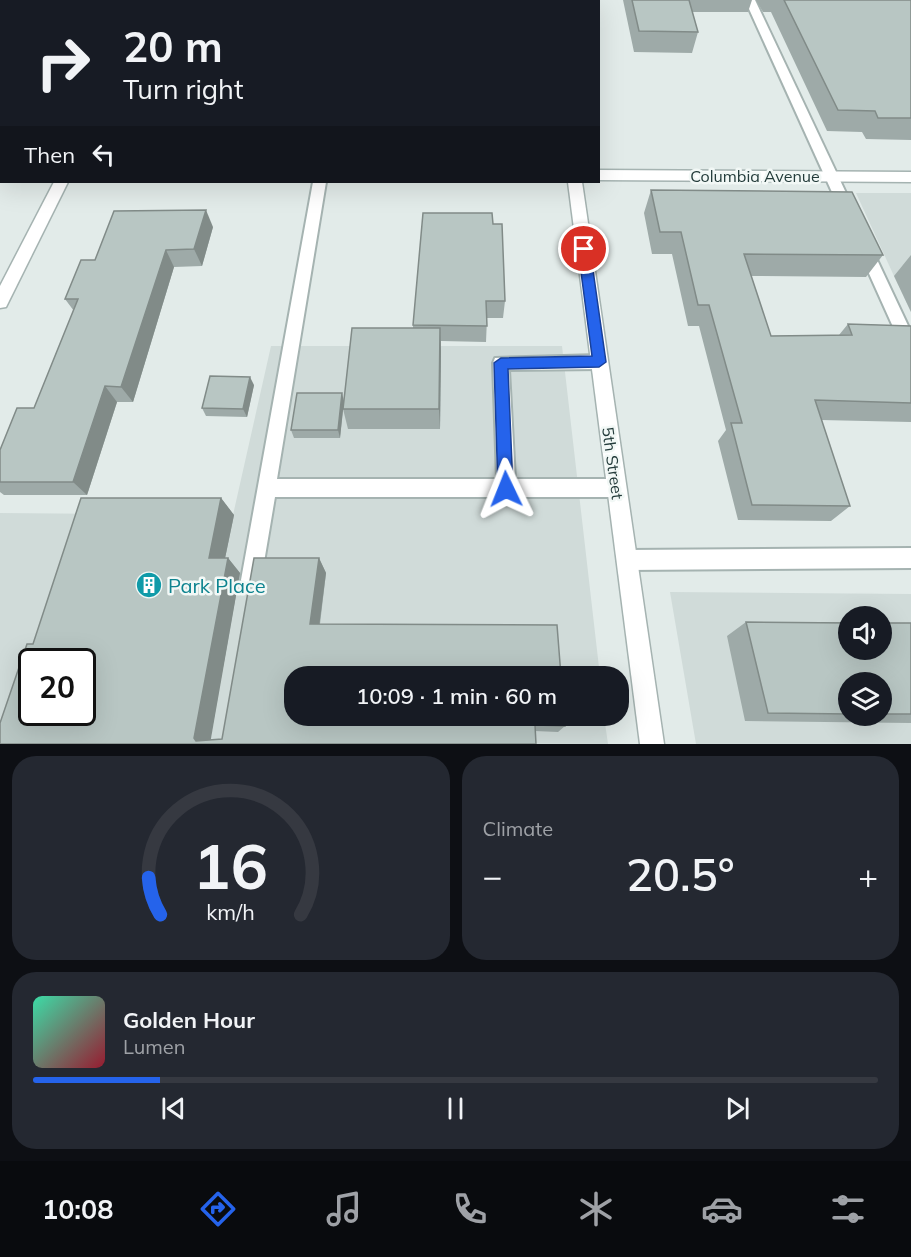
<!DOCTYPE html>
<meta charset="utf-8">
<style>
body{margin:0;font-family:Mulish,sans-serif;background:#242831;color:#f1f3f6;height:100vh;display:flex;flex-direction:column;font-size:22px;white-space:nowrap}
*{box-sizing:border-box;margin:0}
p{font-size:20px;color:#9ea1a6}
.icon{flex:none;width:33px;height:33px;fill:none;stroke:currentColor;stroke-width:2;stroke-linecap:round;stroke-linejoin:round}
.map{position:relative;height:744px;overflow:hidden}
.side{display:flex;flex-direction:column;gap:12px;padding:12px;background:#0d0f14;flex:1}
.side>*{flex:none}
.banner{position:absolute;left:0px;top:0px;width:600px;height:183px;box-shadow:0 6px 24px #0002;background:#171b24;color:#f1f3f6;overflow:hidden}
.controls{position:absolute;left:838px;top:606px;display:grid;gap:12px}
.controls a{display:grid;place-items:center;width:54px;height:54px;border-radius:50%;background:#171b24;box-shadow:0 6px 24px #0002;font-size:30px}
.speed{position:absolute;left:18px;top:648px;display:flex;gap:12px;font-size:30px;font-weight:700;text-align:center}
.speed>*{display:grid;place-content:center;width:78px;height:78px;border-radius:50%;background:#171b24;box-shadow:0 6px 24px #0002;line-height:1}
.speed .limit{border:3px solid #111;border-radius:9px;background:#fff;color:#111}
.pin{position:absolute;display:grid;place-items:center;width:51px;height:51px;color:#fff;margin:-26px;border:3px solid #fff;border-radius:50%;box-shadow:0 2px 6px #0007}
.me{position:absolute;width:66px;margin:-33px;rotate:358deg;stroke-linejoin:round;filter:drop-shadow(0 0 4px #0008)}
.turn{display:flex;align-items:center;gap:21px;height:126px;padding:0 24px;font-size:27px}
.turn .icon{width:78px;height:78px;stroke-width:2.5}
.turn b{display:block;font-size:42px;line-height:51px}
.then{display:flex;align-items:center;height:57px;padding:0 24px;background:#0003;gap:12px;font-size:22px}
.big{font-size:45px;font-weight:600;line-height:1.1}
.side .card{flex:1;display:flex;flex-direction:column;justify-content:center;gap:9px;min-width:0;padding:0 21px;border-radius:24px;background:#242831}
.side .dial{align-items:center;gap:0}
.dial svg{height:156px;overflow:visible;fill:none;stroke:#363941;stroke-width:7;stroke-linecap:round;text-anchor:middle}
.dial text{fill:#f1f3f6;stroke:none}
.song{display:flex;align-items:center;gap:18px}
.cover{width:72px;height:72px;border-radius:9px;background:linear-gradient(135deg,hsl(160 70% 55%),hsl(350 70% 35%))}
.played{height:6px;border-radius:3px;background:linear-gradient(90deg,#2563eb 15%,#363941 15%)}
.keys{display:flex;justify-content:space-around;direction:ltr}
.heat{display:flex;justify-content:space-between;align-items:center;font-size:33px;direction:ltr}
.side .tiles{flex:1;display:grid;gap:12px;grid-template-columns:1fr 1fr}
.card:last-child{grid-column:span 2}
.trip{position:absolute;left:284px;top:666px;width:345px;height:60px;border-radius:24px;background:#171b24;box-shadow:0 6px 24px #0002;font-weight:600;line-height:60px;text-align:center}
.tabs{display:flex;height:96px;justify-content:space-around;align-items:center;background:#090b0e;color:#9ea1a6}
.tabs .icon{width:42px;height:42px}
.tabs .current{color:#2563eb}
.tabs b{font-size:27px;color:#f1f3f6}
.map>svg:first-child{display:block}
.built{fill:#d0dbd9;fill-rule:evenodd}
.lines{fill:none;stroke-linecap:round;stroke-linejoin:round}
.service-casing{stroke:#a5b3b1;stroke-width:4}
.minor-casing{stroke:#a5b3b1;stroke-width:3}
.service{fill:#fff;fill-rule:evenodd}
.minor{fill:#fff;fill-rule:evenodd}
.wall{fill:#9eaaa8;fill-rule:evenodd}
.shaded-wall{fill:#818b88}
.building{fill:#b8c6c3;stroke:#818b88;stroke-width:1.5;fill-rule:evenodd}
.route{fill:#2563eb;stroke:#184099;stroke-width:1.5}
.labels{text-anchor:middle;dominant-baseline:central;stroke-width:5;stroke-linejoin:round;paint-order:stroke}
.street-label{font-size:16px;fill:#233b3a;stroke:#f2f8f6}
.near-culture-label{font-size:20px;fill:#0d838f;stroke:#f2f8f6;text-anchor:start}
</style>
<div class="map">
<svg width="911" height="744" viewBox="0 0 911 744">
<rect width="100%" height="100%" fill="#e2ebe9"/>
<g class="built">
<polygon points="856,193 911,193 911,312 894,276"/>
<path d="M271,346H562L600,676H294V716H604L608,744H0V513L233,515ZM32,662H82V712H32Z"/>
<path d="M670,592L911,594V744H696ZM849,616H882V650H849ZM849,682H882V716H849Z"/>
</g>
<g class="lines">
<g class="service-casing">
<g id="service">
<polygon points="745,0 755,0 855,212 853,215 848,217 841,212"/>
<polygon points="313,182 326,182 277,479 497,479 493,363 495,358 599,355 605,357 607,362 605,367 599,369 509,370 515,479 616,479 623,482 625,488 623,494 616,497 275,497 261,580 258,587 251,590 244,587 241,580"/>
<polygon points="865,244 872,249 911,332 911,356 905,354 903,349 858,249"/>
<polygon points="911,548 911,568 627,570 620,567 617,560 620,553 627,550"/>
</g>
</g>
<g class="minor-casing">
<g id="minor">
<polygon points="146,0 158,0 146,2"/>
<rect x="544" y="0" width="12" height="2"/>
<rect x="0" y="167" width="2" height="10"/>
<polygon points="598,170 911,172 911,182 598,180"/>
<polygon points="54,182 68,182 6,307 0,308 0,286"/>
<polygon points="568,182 582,182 664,744 640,744"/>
</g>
</g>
<use href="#service" class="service"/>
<use href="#minor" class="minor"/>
</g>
<g class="wall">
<polygon points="0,0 81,0 80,2 2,2 2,125 0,125"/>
<polygon points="623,0 752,0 748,12 692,12 698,32 692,53 634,52"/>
<polygon points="756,0 911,0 911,140 866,139 862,132 827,131 771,12 763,12"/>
<polygon points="651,190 883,255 866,277 751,276 771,336 839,335 848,324 911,326 911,422 821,420 850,506 831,521 738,520 718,441 726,430 699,326 688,326 672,254 652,254 644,213"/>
<polygon points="493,224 505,301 503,318 487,318 486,342 441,341 440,429 348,429 343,409 340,438 294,438 291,430 344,400 413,328 413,325"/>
<polygon points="213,227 202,266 174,267 133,402 117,402 87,495 4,495 0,492 0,450 34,408 74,311 65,299 95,260"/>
<polygon points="911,255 911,312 894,276"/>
<polygon points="254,385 247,417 206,416 202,408"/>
<polygon points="221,498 234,515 225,558 228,558 240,573 210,740 222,739 319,558 326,573 320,624 565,726 558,732 535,731 536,744 0,744 33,644"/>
<path d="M746,622L911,623V723L745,721L727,636ZM849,682H882V716H849Z"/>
</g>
<g class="shaded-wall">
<polygon points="64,0 81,0 80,2 64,2"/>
<polygon points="206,210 213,227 202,266 194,249"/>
<polygon points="166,250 174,267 133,402 121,387"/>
<polygon points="440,328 441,350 440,429 439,409"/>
<polygon points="250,377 254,385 247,417 243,409"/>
<polygon points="105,386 117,402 87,495 73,482"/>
<polygon points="342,393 344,401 340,438 338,430"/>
<polygon points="221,498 234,515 222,573 209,558"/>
<polygon points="228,558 240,573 210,744 196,741 194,738"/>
<polygon points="319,558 326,573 318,635 310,624"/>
</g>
<g class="building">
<polygon points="0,0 64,0 64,2 2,2 2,110 0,110"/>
<rect x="193" y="0" width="301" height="2"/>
<polygon points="632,0 689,0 698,32 639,31"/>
<polygon points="784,0 911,0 911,118 878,118 875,111 838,110"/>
<polygon points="651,190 852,192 883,255 744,254 771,336 852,335 848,324 911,326 911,403 815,400 850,506 752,505 731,423 742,423 709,305 698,305 681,232 660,232"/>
<polygon points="206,210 194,249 166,250 121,387 105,386 73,482 0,482 0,450 17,408 34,408 78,299 65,299 81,260 95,260 114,211"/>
<polygon points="423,213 492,213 493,224 502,224 505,301 486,301 487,326 413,325"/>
<polygon points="352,328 440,328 439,409 343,409"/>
<polygon points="210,376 250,377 243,409 202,408"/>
<polygon points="297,393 342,393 338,430 291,430"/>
<path d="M81,498H221L209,558H228L194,738L196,741L222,739L254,558H319L310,624L557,625L561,676H294V716H564L565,726L535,725L536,744H0V723L27,644H33ZM32,662H82V712H32Z"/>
<polygon points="746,622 849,623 849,650 882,650 882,623 911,623 911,714 882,714 882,682 849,682 849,714 768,713"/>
</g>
<polygon class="route" points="584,245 590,249 606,362 599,367 508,369 513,489 511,494 506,496 500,494 498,489 494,363 501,358 592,356 578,249"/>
<defs>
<g id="building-disc" transform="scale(1.35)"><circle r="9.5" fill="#0f9aa8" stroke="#f2f8f6"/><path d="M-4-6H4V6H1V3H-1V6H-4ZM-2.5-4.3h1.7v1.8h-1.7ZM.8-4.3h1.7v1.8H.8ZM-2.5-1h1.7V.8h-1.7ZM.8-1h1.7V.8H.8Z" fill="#fff"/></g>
</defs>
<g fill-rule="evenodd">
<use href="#building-disc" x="149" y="585"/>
</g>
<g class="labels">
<g class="street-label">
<text x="755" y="176">Columbia Avenue</text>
<text transform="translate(613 463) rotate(82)">5th Street</text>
</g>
<g class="near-culture-label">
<text x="168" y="585">Park Place</text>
</g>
</g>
</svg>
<div class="controls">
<a><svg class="icon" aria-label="sound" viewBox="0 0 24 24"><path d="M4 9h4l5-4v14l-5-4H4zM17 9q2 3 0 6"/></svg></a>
<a><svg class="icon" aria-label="layers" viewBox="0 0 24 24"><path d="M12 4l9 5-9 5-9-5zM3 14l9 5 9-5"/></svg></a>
</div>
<div class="speed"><div class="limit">20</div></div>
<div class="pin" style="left:584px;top:249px;background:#d93025"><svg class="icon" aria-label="arrive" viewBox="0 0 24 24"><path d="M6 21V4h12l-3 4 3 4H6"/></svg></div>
<svg class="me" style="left:506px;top:489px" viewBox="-20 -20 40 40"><path d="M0-17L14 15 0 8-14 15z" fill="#2563eb" stroke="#fff" stroke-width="4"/></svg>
<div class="trip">10:09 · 1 min · 60 m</div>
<div class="banner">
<div class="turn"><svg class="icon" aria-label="right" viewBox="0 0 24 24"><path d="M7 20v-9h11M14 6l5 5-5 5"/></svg><div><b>20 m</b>Turn right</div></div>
<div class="then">Then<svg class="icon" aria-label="left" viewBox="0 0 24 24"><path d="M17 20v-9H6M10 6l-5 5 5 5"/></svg></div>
</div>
</div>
<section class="side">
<div class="tiles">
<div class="card dial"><svg viewBox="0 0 100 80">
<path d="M14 69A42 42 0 1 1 86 69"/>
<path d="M14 69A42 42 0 0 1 8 50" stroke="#2563eb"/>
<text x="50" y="56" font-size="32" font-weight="700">16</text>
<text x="50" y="72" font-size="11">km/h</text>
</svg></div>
<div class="card"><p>Climate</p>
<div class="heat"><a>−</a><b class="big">20.5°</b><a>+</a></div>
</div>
<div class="card">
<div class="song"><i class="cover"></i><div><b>Golden Hour</b><p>Lumen</p></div></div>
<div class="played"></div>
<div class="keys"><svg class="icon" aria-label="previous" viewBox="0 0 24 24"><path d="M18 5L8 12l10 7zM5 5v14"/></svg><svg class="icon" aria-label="pause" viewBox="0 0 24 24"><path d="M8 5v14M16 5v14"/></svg><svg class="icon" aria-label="next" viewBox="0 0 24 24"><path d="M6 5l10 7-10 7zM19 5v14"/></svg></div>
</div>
</div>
</section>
<nav class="tabs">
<b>10:08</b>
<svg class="icon current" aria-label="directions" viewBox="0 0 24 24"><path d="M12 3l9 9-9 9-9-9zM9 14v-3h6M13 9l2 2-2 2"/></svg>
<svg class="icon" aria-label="music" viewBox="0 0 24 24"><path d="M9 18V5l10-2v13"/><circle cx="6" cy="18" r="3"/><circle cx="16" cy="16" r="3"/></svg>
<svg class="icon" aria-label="phone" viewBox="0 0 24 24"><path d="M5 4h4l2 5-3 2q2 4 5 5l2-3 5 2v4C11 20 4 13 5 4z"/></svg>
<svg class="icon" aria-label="climate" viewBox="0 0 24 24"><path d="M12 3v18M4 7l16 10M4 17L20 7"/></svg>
<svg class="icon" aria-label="car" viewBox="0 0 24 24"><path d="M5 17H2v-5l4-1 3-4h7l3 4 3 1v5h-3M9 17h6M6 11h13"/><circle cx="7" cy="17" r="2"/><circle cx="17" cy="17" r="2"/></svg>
<svg class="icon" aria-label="filters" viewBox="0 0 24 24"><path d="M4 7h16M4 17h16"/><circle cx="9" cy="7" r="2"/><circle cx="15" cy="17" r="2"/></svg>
</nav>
